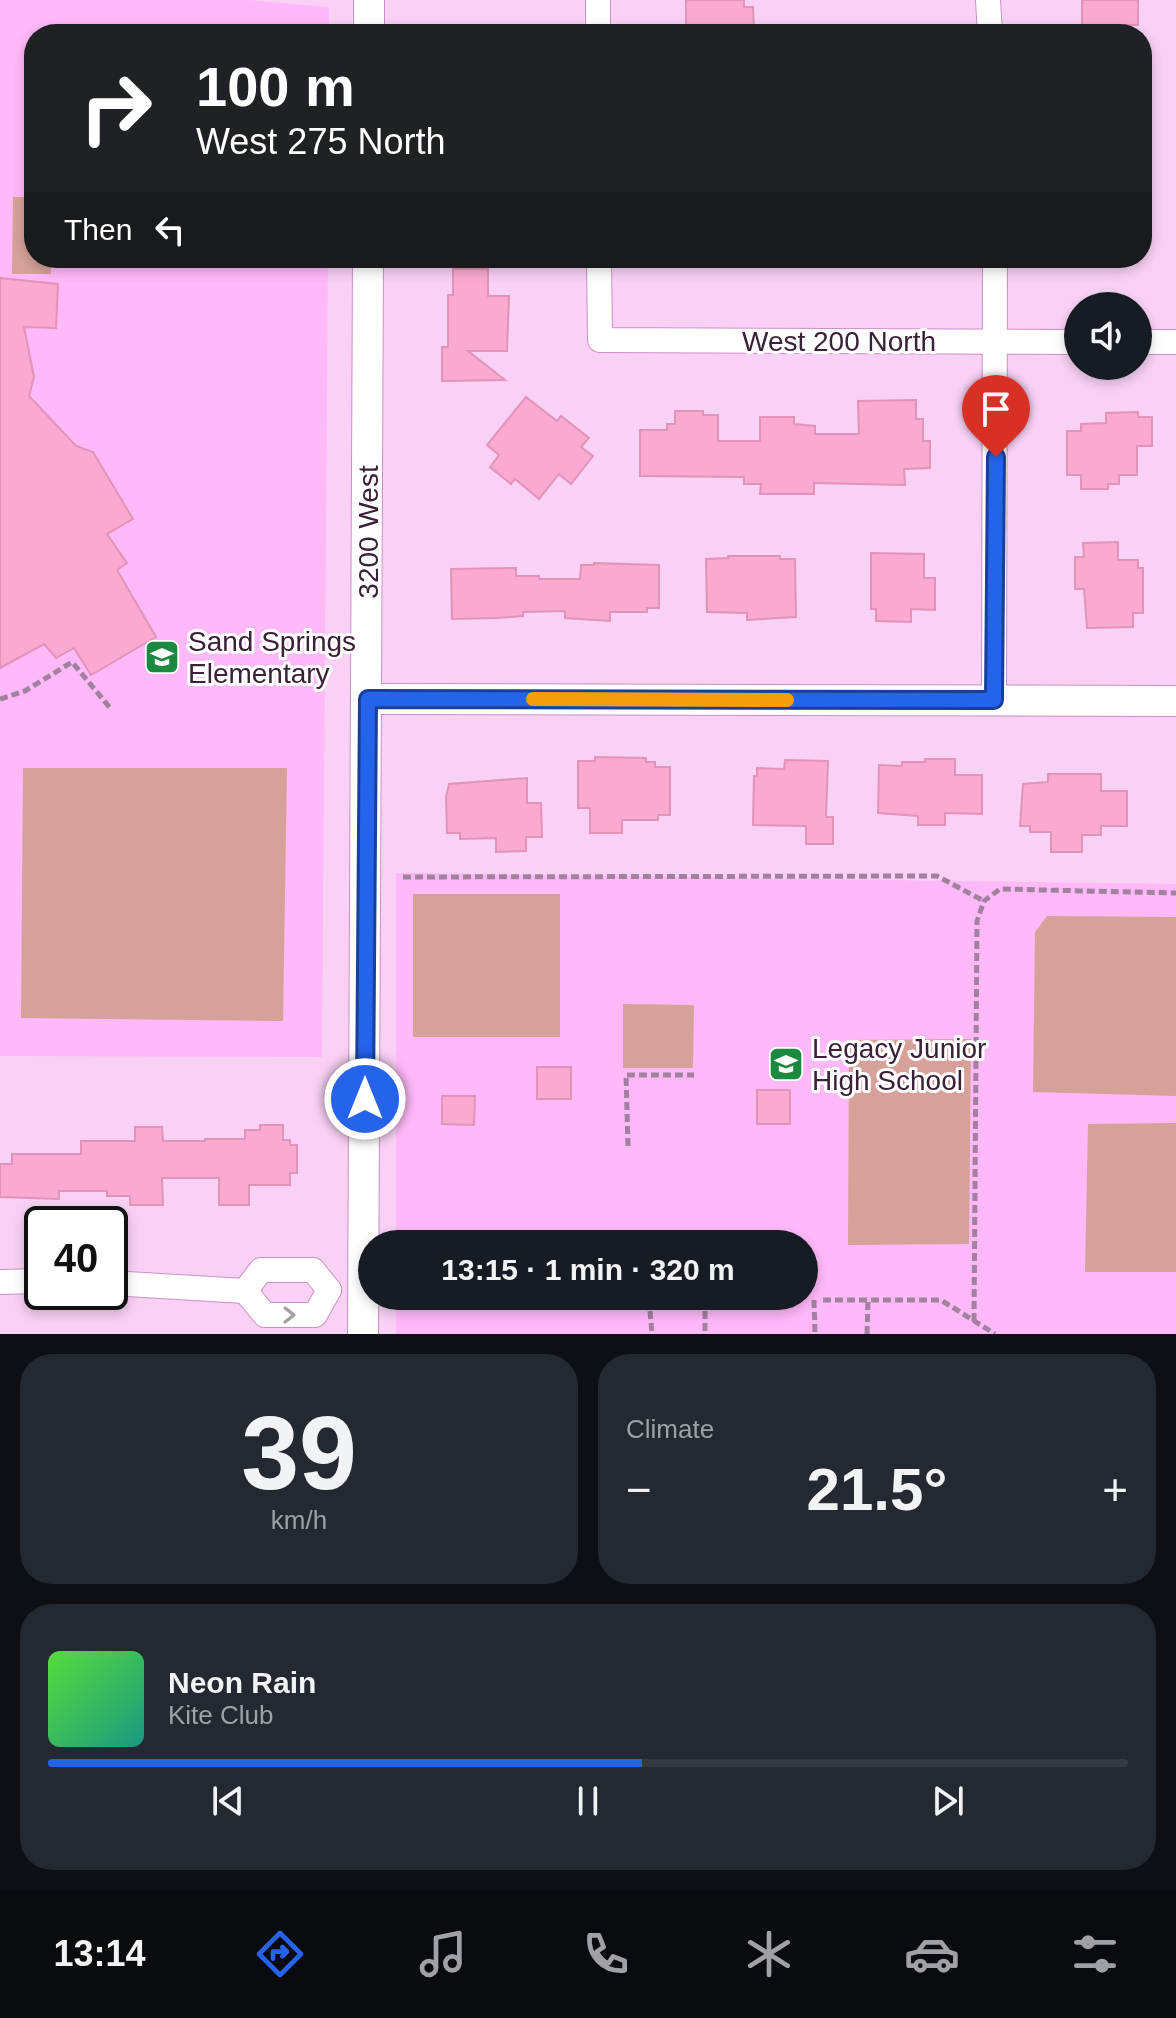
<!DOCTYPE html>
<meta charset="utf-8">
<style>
body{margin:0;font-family:Helvetica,sans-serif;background:#242831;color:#f1f3f6;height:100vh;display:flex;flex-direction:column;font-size:30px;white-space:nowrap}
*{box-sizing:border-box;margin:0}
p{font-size:26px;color:#9ea1a6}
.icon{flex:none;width:44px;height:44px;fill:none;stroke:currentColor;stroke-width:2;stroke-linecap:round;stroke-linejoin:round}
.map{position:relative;height:1334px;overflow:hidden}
.details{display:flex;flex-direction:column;gap:20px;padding:20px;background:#0d0f14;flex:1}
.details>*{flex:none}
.banner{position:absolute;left:24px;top:24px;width:1128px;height:244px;border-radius:32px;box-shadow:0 4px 12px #0003;background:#202124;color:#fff;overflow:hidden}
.tools{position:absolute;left:1064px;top:292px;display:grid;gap:16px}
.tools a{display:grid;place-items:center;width:88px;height:88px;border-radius:50%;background:#171b24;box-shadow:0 4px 12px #0003;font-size:40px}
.speed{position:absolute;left:24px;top:1206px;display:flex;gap:16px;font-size:40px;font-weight:700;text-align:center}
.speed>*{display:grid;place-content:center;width:104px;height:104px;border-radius:50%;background:#171b24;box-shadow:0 4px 12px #0003;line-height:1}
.speed .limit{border:4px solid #111;border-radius:12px;background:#fff;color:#111}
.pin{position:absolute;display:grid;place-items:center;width:68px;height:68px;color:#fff;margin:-82px -34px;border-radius:50% 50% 50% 0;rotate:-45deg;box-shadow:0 0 8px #0007}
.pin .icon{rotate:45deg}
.me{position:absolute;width:88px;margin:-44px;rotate:0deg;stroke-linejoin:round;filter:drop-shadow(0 0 6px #0008)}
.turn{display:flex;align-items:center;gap:28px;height:168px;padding:0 40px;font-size:36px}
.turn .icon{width:104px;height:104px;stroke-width:2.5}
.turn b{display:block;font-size:56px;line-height:68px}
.then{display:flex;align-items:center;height:76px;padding:0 40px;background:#0003;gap:16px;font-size:30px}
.big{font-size:60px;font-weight:700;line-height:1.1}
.details .tile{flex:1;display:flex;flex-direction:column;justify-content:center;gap:12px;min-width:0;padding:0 28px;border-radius:32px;background:#242831}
.details .dial{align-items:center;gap:0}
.dial b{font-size:104px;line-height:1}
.song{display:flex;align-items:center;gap:24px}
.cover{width:96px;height:96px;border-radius:12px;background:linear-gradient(135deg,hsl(110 70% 55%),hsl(170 70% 35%))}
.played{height:8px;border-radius:4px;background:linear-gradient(90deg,#2563eb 55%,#363941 55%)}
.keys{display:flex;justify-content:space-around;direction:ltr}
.heat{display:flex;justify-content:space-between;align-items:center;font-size:44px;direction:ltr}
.details .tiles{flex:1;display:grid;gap:20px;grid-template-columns:1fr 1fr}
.tile:last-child{grid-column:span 2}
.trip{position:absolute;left:358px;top:1230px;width:460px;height:80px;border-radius:40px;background:#171b24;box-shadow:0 4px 12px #0003;font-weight:700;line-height:80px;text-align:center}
.tab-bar{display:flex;height:128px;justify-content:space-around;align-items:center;background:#090b0e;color:#9ea1a6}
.tab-bar .icon{width:56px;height:56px}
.tab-bar .current{color:#2563eb}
.tab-bar b{font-size:36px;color:#f1f3f6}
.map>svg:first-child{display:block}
.built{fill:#ffb9f9}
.green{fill:#d5a198}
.building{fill:#faaad0;stroke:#e193b9;stroke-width:2}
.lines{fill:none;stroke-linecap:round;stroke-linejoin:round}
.minor-casing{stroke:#cc8fc7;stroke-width:26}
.tertiary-casing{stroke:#cc8fc7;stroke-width:32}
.path{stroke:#a1819e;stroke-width:5;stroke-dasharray:8 4;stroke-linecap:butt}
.minor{stroke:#fff;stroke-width:24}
.tertiary{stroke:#fff;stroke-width:30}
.oneway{stroke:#a69ba5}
.route-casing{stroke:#184099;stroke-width:20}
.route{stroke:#2563eb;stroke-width:14}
.slow{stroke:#f59e0b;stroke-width:14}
.labels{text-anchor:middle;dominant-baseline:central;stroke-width:6;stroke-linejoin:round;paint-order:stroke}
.street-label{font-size:28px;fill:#392137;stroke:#fff}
.poi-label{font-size:28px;fill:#392137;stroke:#fff;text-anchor:start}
</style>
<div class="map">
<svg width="1176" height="1334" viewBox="0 0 1176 1334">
<rect width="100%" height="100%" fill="#f8d1f4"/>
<g class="built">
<polygon points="0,0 249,0 329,7 329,34 34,34 34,258 328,258 322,1057 0,1056"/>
<polygon points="396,873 1176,884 1176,1334 396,1334 396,1296 804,1296 804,1244 396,1244"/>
</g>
<g class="green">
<polygon points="13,197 34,197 34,258 51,258 51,274 12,274"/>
<polygon points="23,768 287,768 283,1021 21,1018"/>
<rect x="413" y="894" width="147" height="143"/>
<polygon points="1047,916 1176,917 1176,1096 1033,1092 1035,932"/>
<polygon points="623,1004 694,1005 693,1068 623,1068"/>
<polygon points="971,1039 969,1244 848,1245 849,1040"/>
<polygon points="1176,1123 1176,1272 1085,1272 1088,1124"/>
</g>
<g class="building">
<polygon points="686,0 744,0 744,7 753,7 754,32 686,34"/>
<rect x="1082" y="0" width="56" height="25"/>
<polygon points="453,269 488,269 488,296 509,296 507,351 468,351 505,380 442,381 442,347 448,347 448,295 453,295"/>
<polygon points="0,278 58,284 56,328 24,327 34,377 29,396 76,446 93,452 133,519 107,534 127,563 117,570 156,637 91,675 74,648 56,658 44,644 0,668"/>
<polygon points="526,397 557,421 561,416 589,438 581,447 593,456 571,484 559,474 539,499 515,479 511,484 490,467 499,455 487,445"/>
<polygon points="916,400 916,419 923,419 923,441 930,441 930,468 904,469 905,485 814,483 814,494 760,494 761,484 744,484 744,477 640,476 640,430 667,430 667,424 675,424 675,411 703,411 703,415 718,415 718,441 760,441 760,417 794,417 794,424 815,426 815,434 859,434 858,401"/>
<polygon points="1138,412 1138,417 1152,417 1152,446 1137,446 1137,475 1119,475 1119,484 1108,484 1108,489 1081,489 1081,475 1067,475 1067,431 1081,431 1081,424 1106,423 1106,413"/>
<polygon points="1118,542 1118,560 1138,560 1138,568 1143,568 1143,613 1133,613 1133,627 1087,628 1084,589 1075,589 1075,557 1084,557 1083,543"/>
<polygon points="871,553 924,554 924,578 935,578 935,610 911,609 911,622 876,621 876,609 871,609"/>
<polygon points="728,556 780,556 780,559 795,559 796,617 747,620 747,613 707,612 706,559 728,558"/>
<polygon points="594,563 659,565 659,608 647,608 647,612 610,612 610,621 565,618 565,611 523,612 523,616 497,618 452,619 451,569 516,568 516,576 539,576 539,579 580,579 581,565 594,565"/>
<polygon points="595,757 646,758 646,762 655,762 655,767 670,767 670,815 658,815 658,820 622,820 622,833 590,833 590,808 578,808 578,761 595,761"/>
<polygon points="925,759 955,759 955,775 982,775 982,814 945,813 945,825 918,825 918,816 878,813 879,765 902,766 902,762 925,762"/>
<polygon points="785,760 828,761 826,817 833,817 833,844 806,844 806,826 753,825 754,776 757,776 757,768 784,769"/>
<polygon points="1048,774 1101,774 1101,791 1127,791 1127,826 1101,826 1101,835 1082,835 1082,852 1051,852 1051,832 1030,832 1030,826 1020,826 1023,784 1048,782"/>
<polygon points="527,778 527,803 541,803 542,837 526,837 526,851 496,852 496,838 460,839 460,833 447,833 446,797 449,784"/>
<rect x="537" y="1067" width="34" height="32"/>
<rect x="757" y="1090" width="33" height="34"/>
<polygon points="442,1096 475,1096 474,1125 442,1124"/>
<polygon points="260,1125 283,1125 283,1140 290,1140 290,1145 297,1145 297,1173 290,1173 290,1185 249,1185 249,1205 219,1205 219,1178 162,1178 163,1205 130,1205 130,1196 107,1196 107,1191 59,1191 59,1199 0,1197 0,1164 12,1164 12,1154 81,1154 81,1141 135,1141 135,1127 162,1127 163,1141 205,1141 205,1139 245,1139 245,1130 260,1130"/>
</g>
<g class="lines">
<g class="minor-casing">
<g id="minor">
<polyline points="598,0 598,34"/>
<polyline points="988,0 990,34"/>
<polyline points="599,258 600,340 1078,342"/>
<polyline points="1138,342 1176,342"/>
<polyline points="994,700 995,258"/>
<polyline points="0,1282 42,1281"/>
<polyline points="110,1283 245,1291 265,1315 315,1315 329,1290"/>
<polyline points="245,1291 261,1270 313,1270 329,1290"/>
</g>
</g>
<g class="tertiary-casing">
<g id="tertiary">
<polyline points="369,34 369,0"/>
<polyline points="368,699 1176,701"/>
<polyline points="363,1334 368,258"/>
</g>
</g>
<g class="path">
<polyline points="0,699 25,691 72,662 111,709"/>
<polyline points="403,877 937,876 984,901"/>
<polyline points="628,1146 626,1075 694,1075"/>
<polyline points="649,1299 652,1334"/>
<polyline points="705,1299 705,1334"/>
<polyline points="814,1300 815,1334"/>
<polyline points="823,1300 941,1300 995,1334"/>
<polyline points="974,1321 977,921 984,901 1000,889 1176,893"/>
<polyline points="867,1334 868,1300"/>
</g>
<use href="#minor" class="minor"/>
<use href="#tertiary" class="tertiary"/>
</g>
<defs><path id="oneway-chevron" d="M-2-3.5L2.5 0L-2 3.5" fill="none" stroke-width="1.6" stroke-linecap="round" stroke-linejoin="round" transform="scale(2)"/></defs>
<use class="oneway" href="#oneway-chevron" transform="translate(289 1315)"/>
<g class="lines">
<g class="route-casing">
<polyline id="route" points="365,1099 368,699 994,700 996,457"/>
</g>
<use href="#route" class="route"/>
<polyline class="slow" points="533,699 787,700"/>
</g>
<defs>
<g id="school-square" transform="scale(1.8)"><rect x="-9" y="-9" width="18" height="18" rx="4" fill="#1c8941" stroke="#fff"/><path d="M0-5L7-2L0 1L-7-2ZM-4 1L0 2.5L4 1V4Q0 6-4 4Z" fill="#fff"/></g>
</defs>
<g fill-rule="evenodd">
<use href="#school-square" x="162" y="657"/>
<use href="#school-square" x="786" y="1064"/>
</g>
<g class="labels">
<g class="street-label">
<text x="839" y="341">West 200 North</text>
<text transform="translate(368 532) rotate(-90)">3200 West</text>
</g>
<g class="poi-label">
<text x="188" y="641">Sand Springs<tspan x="188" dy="32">Elementary</tspan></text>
<text x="812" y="1048">Legacy Junior<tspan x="812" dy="32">High School</tspan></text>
</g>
</g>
</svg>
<div class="tools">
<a><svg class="icon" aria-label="sound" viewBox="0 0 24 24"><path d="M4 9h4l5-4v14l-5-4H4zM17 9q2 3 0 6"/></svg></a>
</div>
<div class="speed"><div class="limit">40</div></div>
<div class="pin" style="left:996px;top:457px;background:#d93025"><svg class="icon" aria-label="arrive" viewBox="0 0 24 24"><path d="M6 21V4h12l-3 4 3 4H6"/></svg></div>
<svg class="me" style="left:365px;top:1099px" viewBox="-20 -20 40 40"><circle r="17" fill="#2563eb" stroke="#fff" stroke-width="3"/><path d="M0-11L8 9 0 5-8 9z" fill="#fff"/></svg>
<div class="trip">13:15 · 1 min · 320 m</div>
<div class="banner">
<div class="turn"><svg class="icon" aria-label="right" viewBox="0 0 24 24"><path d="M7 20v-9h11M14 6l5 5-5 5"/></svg><div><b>100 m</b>West 275 North</div></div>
<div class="then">Then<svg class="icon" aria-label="left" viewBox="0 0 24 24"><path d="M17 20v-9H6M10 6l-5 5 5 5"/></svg></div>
</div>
</div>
<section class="details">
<div class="tiles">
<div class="tile dial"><b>39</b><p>km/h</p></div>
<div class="tile"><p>Climate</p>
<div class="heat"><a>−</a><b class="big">21.5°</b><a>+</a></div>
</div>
<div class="tile">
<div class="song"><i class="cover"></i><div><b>Neon Rain</b><p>Kite Club</p></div></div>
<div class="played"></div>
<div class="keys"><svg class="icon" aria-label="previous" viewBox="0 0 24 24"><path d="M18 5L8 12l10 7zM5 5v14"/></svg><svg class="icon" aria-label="pause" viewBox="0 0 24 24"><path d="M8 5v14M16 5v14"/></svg><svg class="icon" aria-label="next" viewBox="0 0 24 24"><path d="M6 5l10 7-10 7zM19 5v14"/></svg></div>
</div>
</div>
</section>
<nav class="tab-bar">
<b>13:14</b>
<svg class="icon current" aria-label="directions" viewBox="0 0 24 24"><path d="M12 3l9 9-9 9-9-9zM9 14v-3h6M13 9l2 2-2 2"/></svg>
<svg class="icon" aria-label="music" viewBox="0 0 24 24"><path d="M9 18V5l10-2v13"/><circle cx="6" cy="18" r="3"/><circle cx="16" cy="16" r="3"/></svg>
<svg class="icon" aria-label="phone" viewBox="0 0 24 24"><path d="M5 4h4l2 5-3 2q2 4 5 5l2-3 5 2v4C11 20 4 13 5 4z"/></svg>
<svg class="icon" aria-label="climate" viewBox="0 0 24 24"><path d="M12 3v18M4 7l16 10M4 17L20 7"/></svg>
<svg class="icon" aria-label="car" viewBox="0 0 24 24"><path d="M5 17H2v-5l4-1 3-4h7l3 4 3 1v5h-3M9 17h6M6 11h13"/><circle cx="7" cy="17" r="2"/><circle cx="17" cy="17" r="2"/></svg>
<svg class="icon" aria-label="filters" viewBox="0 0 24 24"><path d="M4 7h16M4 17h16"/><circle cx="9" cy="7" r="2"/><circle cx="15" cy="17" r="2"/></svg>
</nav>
